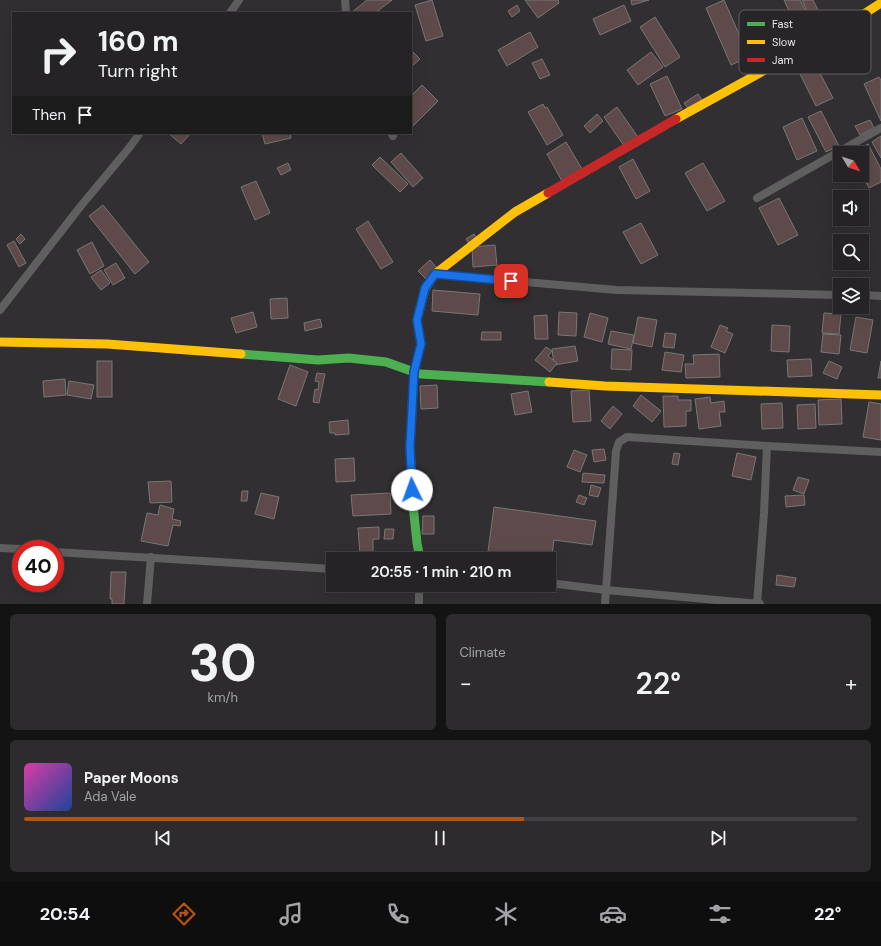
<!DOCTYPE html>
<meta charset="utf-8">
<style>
body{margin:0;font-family:"DM Sans",sans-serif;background:#2d2b2d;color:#f1f3f6;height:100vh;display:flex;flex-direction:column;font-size:15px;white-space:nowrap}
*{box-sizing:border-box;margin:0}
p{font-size:13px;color:#a3a4a7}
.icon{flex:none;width:22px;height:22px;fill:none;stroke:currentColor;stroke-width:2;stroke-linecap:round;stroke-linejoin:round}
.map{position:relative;height:604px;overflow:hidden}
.panel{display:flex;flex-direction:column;gap:10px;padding:10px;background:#141314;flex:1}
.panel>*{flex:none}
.top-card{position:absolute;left:12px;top:12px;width:400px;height:122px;border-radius:0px;box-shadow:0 4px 16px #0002,0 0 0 1px #424042;background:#252325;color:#f1f3f6;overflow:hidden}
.needle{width:26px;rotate:129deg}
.tools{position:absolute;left:833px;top:146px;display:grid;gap:8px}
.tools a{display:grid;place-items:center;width:36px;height:36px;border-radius:0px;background:#252325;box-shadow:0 4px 16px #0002,0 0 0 1px #424042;font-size:20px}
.speed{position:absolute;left:12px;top:540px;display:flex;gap:8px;font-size:20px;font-weight:700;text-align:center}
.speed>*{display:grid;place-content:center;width:52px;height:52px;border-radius:50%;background:#252325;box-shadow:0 4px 16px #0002,0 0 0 1px #424042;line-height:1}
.speed .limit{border:6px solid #d22;background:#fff;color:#111}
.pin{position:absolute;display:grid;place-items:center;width:34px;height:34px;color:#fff;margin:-17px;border-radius:8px;box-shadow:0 2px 6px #0006}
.me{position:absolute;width:44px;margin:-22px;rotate:357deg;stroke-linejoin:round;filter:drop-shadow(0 0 3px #0008)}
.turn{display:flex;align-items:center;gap:14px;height:84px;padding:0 20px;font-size:18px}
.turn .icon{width:52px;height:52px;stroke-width:2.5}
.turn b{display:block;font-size:28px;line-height:34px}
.then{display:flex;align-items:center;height:38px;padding:0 20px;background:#0003;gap:8px;font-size:15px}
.big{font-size:30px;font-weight:600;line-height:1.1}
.panel .widget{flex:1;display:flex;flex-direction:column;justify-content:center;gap:6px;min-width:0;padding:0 14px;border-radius:6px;background:#2d2b2d}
.panel .dial{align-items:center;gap:0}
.dial b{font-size:52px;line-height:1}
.song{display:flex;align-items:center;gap:12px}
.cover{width:48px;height:48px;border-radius:6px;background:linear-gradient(135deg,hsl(320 70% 55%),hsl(220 70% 35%))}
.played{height:4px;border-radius:2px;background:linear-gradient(90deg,#b45309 60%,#424042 60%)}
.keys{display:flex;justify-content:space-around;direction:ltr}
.heat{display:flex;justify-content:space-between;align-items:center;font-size:22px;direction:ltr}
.panel .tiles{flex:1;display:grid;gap:10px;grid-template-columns:1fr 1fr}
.widget:last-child{grid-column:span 2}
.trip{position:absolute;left:326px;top:552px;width:230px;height:40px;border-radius:0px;background:#252325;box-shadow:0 4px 16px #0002,0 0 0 1px #424042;font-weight:600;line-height:40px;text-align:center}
.dock{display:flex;height:64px;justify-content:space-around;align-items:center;background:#0f0e0f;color:#a3a4a7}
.dock .icon{width:28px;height:28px}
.dock .current{color:#b45309}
.dock b{font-size:18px;color:#f1f3f6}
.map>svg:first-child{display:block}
.building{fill:#5e4a4a;stroke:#787676}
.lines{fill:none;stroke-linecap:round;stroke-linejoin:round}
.street{stroke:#5f5f5f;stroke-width:8}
.fast{stroke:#4caf50;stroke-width:9}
.slow{stroke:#ffc107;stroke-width:9}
.jam{stroke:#c62828;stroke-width:9}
.route-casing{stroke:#114b97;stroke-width:10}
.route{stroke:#1a73e8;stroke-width:7}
.key{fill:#282528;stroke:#615f61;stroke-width:1}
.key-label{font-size:11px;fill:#e7e5e7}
</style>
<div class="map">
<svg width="881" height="604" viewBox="0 0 881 604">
<rect width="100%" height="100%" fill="#312f31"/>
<g class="building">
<polygon points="367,0 392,0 375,13 351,13"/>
<polygon points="432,0 443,36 426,41 415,5"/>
<polygon points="525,0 558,0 559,3 538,18"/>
<polygon points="631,0 649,0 632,5"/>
<polygon points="724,0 749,57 731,65 706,8"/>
<polygon points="784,0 800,0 809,18 795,24"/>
<polygon points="802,0 813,0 820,14 810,18"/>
<polygon points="517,5 520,11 512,17 508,11"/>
<polygon points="624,5 631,21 600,35 593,19"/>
<polygon points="655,17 680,57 665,67 640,27"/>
<polygon points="530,32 538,47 507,66 498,50"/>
<polygon points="411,50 420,59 411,67"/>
<polygon points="651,52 663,67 638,85 627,70"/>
<polygon points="542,59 550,75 540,79 532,63"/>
<polygon points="813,60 833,98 816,106 797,68"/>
<polygon points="667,76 682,109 665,116 650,84"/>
<polygon points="879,77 881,80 881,121 864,84"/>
<polygon points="422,85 438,101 411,128 411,96"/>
<polygon points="698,94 703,101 689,110 684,103"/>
<polygon points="543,104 545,108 547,107 563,135 547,145 528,112"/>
<polygon points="617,107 640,140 627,150 604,117"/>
<polygon points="821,111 839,146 826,152 808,117"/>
<polygon points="597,114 603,121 590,133 584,126"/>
<polygon points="802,118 817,151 797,160 783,127"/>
<polygon points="870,120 874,128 860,135 855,126"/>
<polygon points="168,133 191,133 181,144"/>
<polygon points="262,133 290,133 291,138 265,144"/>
<polygon points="881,136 881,158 872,142"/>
<polygon points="566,142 582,169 562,181 547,154"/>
<polygon points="868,144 881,169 881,182 869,188 862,174 862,153 852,153"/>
<polygon points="401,153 423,178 413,187 391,162"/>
<polygon points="380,157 408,184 400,192 372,165"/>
<polygon points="633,159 650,191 636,199 619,167"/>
<polygon points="288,163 291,170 281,175 277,168"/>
<polygon points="703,163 725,201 707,211 685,173"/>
<polygon points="256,181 270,213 255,220 241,187"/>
<polygon points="779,198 798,235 778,245 759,208"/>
<polygon points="103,205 149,262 135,274 89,216"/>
<polygon points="368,221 393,262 381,269 356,229"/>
<polygon points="641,223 658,255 641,264 623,232"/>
<polygon points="21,234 25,239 20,244 16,239"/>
<polygon points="474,234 480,243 472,248 466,239"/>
<polygon points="14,241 26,263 19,267 7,245"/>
<polygon points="92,242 104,266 90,274 77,250"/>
<polygon points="495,245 497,265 473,267 472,247"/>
<polygon points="430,260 437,268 426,279 418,271"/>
<polygon points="116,263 125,278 113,285 104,270"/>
<polygon points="101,270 110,283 101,290 91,277"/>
<polygon points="433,290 480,294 478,315 432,311"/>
<polygon points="287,298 288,318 271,319 270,299"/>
<polygon points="253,312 257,327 236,333 231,318"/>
<polygon points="559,312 577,313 576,336 558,335"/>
<polygon points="590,313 608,318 602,342 584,337"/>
<polygon points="824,313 841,314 839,334 822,333"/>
<polygon points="547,315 548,339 535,339 534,316"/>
<polygon points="638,317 657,320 652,347 633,343"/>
<polygon points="856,317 873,320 867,353 850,350"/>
<polygon points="320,319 322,327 305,331 304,323"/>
<polygon points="720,325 728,328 726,331 733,334 725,353 711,347"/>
<polygon points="772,325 790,326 789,352 771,351"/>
<polygon points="611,331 634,335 631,349 608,344"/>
<polygon points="482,332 501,332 501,340 481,340"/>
<polygon points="665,333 676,334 674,348 663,347"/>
<polygon points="823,334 841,335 839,354 821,352"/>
<polygon points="575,346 578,361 554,365 552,349"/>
<polygon points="546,347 552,351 548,356 557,363 550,372 535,360"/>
<polygon points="612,349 632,350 631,370 611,369"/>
<polygon points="665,352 684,355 681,372 662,370"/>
<polygon points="719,354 720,377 686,378 685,364 694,364 693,355"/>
<polygon points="811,359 812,376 788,377 787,360"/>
<rect x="97" y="361" width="15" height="36"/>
<polygon points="829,361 842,367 837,379 823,373"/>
<polygon points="881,361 881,378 878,378"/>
<polygon points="290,365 308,372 296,406 278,399"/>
<polygon points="317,373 325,374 319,403 313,402 315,389 318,390 319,382 315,381"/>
<polygon points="65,379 66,395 44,397 43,381"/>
<polygon points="69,381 94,385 91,399 67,395"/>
<polygon points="437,385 438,408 421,409 420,386"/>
<polygon points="589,390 591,421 573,422 571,391"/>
<polygon points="528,391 532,412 515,415 511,394"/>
<polygon points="641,395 661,411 652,422 633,406"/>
<polygon points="663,396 678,396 678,400 691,400 691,411 686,411 686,426 664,427"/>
<polygon points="710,397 711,403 724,401 725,412 719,412 721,426 699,429 695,399"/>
<polygon points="841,399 842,424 819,425 818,400"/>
<polygon points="869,402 881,404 881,440 863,437"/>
<polygon points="782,403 783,428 762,429 761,404"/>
<polygon points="815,404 816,428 798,429 797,405"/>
<polygon points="613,406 622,414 610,429 601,421"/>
<polygon points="348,420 349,434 335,435 335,433 330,433 329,422"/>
<polygon points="604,449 606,460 594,462 592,450"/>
<polygon points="574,450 587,455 580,472 567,467"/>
<polygon points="674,453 680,454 678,465 672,464"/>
<polygon points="737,453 756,457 751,480 732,476"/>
<polygon points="354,458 355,481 336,482 335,459"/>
<polygon points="583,473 605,475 604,483 582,482"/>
<polygon points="798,477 809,480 804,494 793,490"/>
<polygon points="171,481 172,502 150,503 148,482"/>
<polygon points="591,485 601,488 598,497 589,495"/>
<polygon points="242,491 248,491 247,501 241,501"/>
<polygon points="261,493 279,497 274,519 255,514"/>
<polygon points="390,493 391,514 353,516 351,495"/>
<polygon points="579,495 587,498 584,505 576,502"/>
<polygon points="804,495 805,505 786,507 785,496"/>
<polygon points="160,505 174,509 172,519 181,521 180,526 173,525 168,546 141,541 147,513 158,515"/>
<polygon points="494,507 596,521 592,545 554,540 550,570 549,570 549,559 487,559"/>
<polygon points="423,516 434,516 434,534 422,534"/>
<polygon points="379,527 379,539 373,539 373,553 360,554 358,528"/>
<polygon points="385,529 394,529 393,539 384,539"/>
<polygon points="111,572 126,572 124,604 112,604 112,599 110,599"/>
<polygon points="777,575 796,578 794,587 776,585"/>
</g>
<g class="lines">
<g class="street">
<polyline points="345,0 346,13"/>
<polyline points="230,13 239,0"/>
<polyline points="391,133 393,136"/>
<polyline points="757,198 881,128"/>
<polyline points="435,274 617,290 840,295"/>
<polyline points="862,295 881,296"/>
<polyline points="0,310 80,207 129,148 140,133"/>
<polyline points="0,548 21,549"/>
<polyline points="55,552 333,569"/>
<polyline points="549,583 606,590 760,604"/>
<polyline points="147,604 151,557"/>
<polyline points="419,604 419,588 420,585"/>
<polyline points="605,604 616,451 619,442 627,437 767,446 881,452"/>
<polyline points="757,604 764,513 767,446"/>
</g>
<g class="fast">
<polyline points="241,354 318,360 349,358 386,362 414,372 421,344 417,320 418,316"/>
<polyline points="420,559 417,543 413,505 410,447 414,372 421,374 549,382"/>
</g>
<g class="slow">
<polyline points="676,119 845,26 881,3"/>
<polyline points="418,316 425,289 435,274 515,212 548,193"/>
<polyline points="0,342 107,344 241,354"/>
<polyline points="549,382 605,386 881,395"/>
</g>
<polyline class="jam" points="548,193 676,119"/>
</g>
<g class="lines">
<g class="route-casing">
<polyline id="route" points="412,490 410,447 414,372 421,344 417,320 425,288 435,274 511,281"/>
</g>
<use href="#route" class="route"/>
</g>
<rect x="739" y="10" width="132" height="64" rx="6" class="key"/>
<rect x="747" y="22" width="18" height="4" fill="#4caf50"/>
<rect x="747" y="40" width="18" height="4" fill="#ffc107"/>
<rect x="747" y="58" width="18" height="4" fill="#c62828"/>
<g class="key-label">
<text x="772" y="28">Fast</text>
<text x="772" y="46">Slow</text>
<text x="772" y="64">Jam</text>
</g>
</svg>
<div class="tools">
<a><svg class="needle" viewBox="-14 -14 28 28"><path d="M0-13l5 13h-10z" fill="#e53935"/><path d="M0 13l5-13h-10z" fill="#a3a4a7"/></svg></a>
<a><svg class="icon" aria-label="sound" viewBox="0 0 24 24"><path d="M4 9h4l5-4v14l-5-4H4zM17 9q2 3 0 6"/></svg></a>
<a><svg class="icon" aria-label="search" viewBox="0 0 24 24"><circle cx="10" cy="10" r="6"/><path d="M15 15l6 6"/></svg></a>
<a><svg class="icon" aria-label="layers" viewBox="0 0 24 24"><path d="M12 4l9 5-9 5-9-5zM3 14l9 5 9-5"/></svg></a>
</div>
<div class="speed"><div class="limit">40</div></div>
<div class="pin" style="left:511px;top:281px;background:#d93025"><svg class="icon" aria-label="arrive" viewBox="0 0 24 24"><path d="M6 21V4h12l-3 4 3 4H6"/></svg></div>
<svg class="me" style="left:412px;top:490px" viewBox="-20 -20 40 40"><circle r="19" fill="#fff"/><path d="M0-13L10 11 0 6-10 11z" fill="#1a73e8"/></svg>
<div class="trip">20:55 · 1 min · 210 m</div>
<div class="top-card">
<div class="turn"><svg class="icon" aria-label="right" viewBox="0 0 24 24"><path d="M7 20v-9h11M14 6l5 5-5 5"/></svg><div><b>160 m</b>Turn right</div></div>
<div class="then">Then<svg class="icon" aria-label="arrive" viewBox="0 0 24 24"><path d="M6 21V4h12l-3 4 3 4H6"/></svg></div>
</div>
</div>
<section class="panel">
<div class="tiles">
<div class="widget dial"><b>30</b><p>km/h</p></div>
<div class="widget"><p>Climate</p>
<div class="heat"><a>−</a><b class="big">22°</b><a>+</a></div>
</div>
<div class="widget">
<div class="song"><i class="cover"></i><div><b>Paper Moons</b><p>Ada Vale</p></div></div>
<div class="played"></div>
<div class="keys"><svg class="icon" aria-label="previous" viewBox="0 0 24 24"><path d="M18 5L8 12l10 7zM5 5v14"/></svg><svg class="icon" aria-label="pause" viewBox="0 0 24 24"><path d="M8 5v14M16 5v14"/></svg><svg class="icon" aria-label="next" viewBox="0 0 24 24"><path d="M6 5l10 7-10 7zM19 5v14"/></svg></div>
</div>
</div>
</section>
<nav class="dock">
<b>20:54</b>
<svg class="icon current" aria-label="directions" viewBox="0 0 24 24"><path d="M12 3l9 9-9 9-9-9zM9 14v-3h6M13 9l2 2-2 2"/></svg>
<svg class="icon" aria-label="music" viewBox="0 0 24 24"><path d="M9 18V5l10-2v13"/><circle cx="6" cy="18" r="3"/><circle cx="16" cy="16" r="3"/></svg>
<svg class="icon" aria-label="phone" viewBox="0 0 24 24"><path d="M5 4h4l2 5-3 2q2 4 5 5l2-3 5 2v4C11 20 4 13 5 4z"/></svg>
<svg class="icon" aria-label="climate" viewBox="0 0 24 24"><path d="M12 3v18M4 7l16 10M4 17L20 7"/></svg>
<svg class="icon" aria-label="car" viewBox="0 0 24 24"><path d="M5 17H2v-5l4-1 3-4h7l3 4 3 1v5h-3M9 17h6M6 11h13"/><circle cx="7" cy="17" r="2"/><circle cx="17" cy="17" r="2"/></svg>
<svg class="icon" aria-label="filters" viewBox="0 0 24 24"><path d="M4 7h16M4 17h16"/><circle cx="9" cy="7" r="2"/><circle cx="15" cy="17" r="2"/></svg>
<b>22°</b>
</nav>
